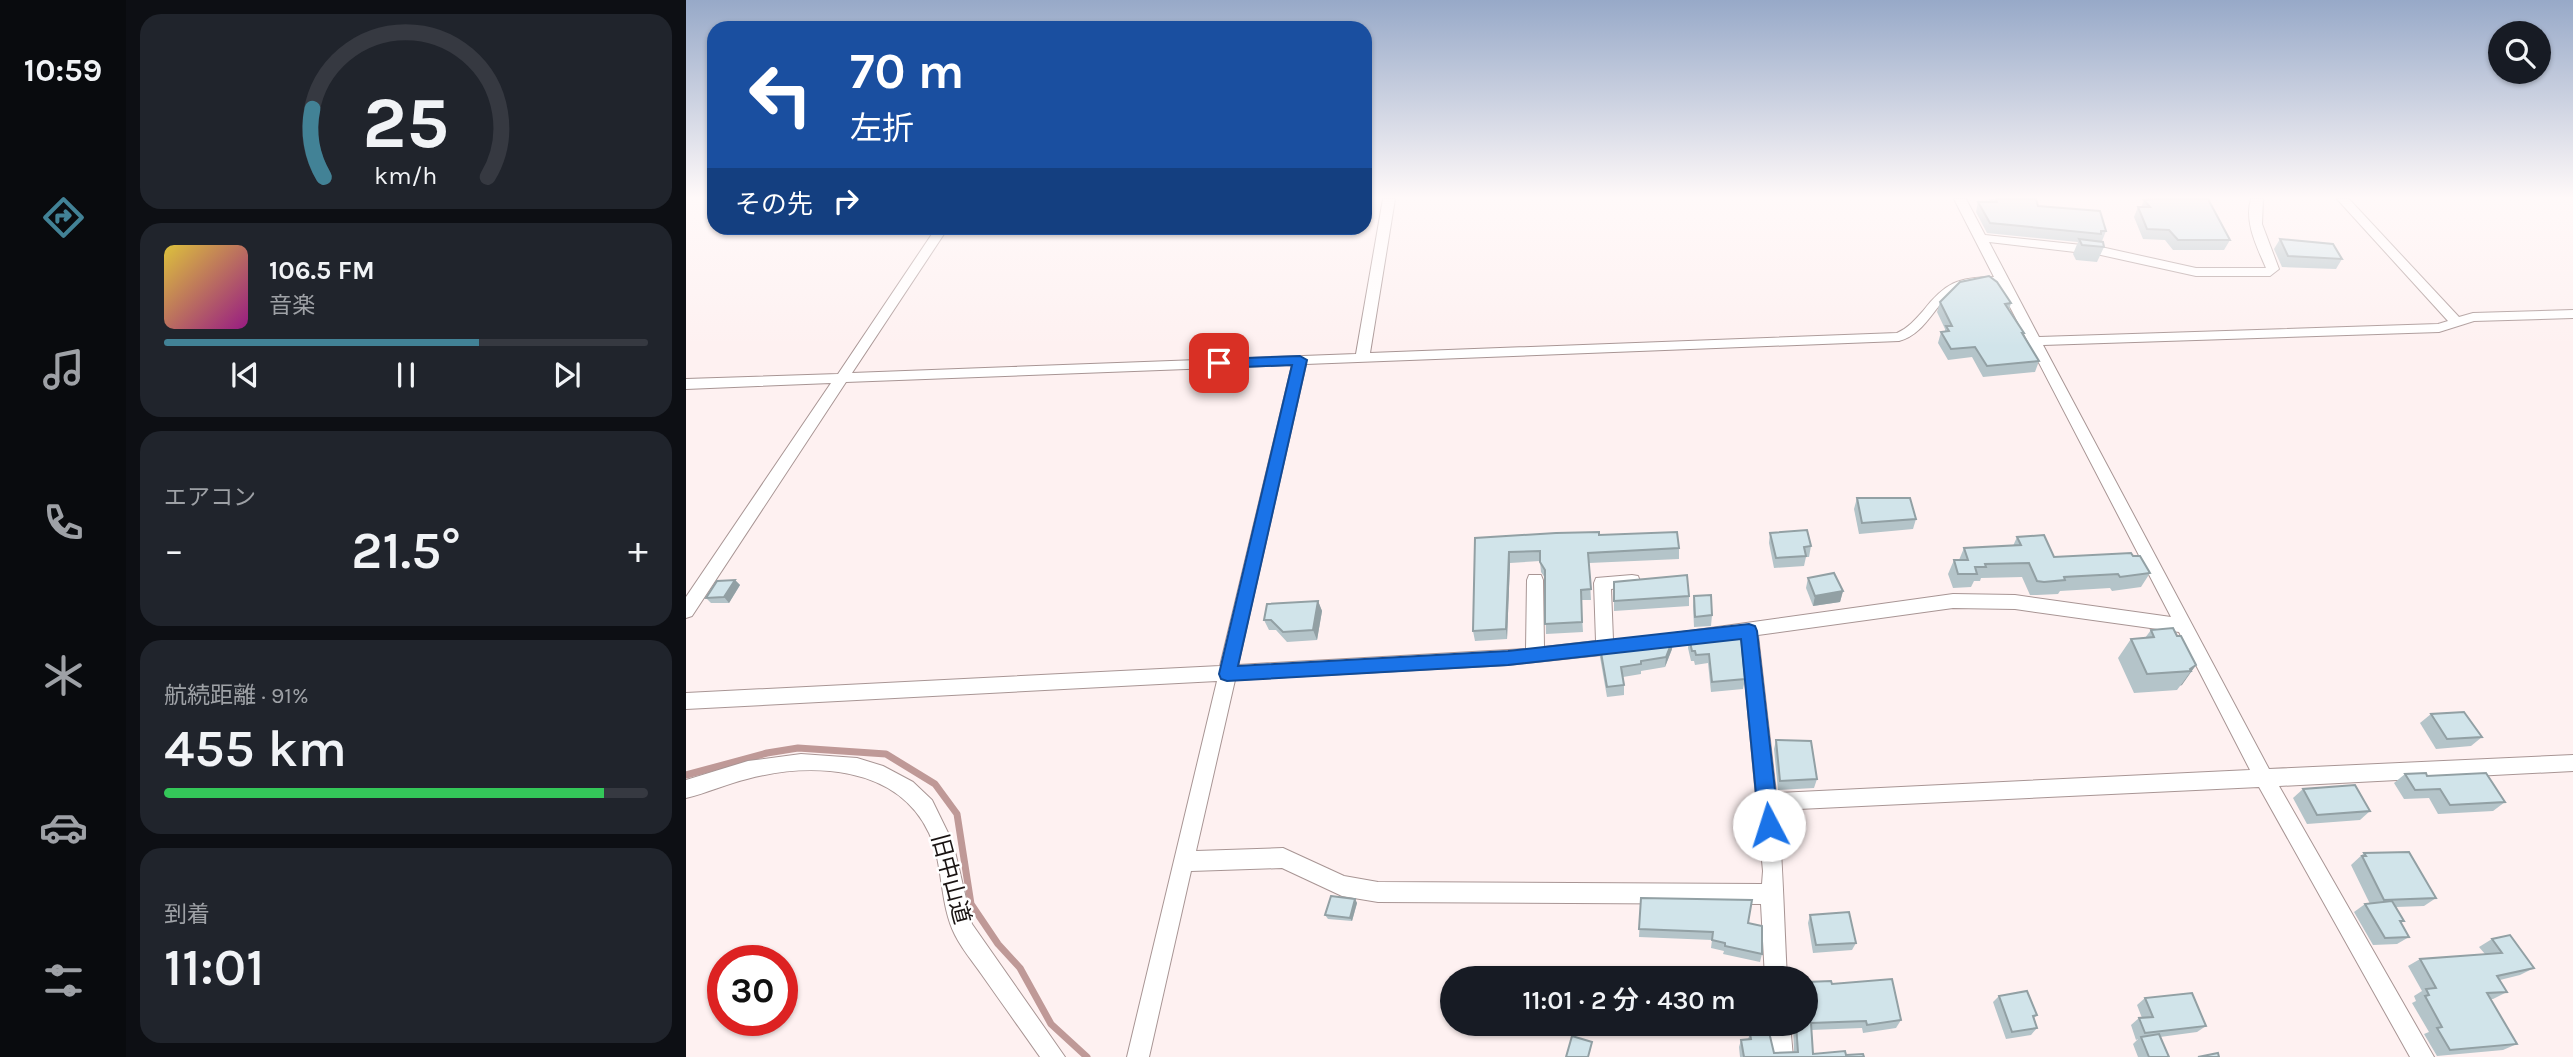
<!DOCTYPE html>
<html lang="ja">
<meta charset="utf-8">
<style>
body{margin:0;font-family:Karla,"Noto Sans JP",sans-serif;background:#20242c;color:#f1f3f6;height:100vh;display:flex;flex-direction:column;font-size:26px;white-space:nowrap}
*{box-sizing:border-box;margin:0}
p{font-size:23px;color:#9ea1a6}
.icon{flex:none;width:38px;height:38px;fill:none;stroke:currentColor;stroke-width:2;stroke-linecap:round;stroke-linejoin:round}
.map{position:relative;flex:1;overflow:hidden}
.sheet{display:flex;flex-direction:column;gap:14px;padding:14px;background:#0d0f14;width:560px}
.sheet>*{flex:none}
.hud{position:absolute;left:21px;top:21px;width:665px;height:214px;border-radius:21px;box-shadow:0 2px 5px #0004;background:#1a4fa0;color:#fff;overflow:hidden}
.tools{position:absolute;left:1802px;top:21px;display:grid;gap:14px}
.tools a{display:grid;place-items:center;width:63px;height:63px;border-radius:50%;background:#171b24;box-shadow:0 2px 5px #0004;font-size:35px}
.speed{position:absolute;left:21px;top:945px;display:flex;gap:14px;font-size:35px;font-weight:700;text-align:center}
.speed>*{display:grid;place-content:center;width:91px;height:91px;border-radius:50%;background:#171b24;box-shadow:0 2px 5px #0004;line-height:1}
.speed .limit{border:10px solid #d22;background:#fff;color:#111}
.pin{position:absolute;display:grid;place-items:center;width:60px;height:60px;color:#fff;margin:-30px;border-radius:14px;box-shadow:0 4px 10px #0006}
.me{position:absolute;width:77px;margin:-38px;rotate:355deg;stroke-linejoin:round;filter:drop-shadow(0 0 5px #0008)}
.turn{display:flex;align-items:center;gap:24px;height:147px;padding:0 28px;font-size:32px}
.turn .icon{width:91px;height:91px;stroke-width:2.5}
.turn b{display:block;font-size:49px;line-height:60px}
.then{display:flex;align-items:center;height:66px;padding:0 28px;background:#0003;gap:14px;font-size:26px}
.big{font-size:52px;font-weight:600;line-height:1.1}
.sheet .widget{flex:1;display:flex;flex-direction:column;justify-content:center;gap:10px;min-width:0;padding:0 24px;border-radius:21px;background:#20242c}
.sheet .dial{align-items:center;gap:0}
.dial svg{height:182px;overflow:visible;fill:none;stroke:#363941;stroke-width:7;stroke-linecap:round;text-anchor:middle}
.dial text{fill:#f1f3f6;stroke:none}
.song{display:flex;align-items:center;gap:21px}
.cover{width:84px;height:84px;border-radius:10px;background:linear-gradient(135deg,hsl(50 70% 55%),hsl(310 70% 35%))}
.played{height:7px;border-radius:4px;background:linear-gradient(90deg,#428296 65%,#363941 65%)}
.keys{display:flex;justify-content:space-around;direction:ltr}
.heat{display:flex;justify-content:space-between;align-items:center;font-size:38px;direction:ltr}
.charge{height:10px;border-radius:5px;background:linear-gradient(90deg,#34c759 91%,#363941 0)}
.trip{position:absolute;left:754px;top:966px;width:378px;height:70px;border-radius:35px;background:#171b24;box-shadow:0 2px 5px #0004;font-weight:600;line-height:70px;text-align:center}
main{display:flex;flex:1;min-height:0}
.tab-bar{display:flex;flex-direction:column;width:126px;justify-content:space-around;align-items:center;background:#090b0e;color:#9ea1a6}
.tab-bar .icon{width:49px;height:49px}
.tab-bar .active{color:#428296}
.tab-bar b{font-size:32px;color:#f1f3f6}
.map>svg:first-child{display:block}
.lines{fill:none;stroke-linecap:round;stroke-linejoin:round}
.stream{stroke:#bf9997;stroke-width:7}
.street-casing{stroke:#a89594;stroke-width:2}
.street{fill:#fff;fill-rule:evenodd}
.wall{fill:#b4c4c9}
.shaded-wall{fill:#92a0a4}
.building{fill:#d1e4ea;stroke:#92a0a4;stroke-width:2}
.route{fill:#1a73e8;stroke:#114b97;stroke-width:2}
.labels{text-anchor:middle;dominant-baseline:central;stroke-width:5;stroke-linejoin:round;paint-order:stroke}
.near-street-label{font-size:23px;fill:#1a1413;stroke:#fff}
</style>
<main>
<nav class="tab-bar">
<b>10:59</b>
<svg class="icon active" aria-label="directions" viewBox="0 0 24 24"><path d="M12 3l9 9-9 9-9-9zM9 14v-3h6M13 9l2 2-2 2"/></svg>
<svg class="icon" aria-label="music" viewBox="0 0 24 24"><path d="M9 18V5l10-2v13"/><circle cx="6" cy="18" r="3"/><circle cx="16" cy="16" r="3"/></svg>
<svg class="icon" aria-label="phone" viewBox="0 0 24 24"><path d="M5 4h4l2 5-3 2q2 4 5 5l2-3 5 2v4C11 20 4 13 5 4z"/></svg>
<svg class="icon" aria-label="climate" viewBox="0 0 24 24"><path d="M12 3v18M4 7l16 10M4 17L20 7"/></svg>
<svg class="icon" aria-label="car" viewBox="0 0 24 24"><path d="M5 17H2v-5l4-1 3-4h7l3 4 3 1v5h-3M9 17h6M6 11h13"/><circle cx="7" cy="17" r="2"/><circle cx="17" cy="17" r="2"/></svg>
<svg class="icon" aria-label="filters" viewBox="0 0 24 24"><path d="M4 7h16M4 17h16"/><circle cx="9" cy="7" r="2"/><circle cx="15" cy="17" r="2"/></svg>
</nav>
<section class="sheet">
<div class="widget dial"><svg viewBox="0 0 100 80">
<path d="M14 69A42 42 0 1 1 86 69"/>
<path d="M14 69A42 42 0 0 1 9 39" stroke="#428296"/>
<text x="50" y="56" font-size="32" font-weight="700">25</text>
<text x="50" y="72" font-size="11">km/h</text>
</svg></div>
<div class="widget">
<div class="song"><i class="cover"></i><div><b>106.5 FM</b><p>音楽</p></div></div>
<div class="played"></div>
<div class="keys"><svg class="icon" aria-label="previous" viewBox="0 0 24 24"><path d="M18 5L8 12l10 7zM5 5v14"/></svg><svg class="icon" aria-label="pause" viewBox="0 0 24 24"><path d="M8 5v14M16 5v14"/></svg><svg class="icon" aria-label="next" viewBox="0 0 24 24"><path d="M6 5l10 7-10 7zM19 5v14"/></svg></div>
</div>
<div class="widget"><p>エアコン</p>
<div class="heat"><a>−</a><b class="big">21.5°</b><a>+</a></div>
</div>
<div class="widget"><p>航続距離 · 91%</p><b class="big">455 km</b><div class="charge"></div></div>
<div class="widget"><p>到着</p><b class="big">11:01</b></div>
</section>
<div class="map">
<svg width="1887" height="1057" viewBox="0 0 1887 1057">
<rect width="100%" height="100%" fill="#fef1f1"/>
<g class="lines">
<polyline class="stream" points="0,775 81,753 112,748 200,754 249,784 271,814 285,904 312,944 334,968 365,1024 401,1057"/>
<g class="street-casing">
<g id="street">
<path d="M697,199H709L684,353L1211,333C1222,328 1229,320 1237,311C1259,283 1272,277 1308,277L1268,199H1280L1299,235L1415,247L1510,268H1580C1571,247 1558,222 1565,199H1577L1576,224L1593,269L1584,276H1510L1415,255L1303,242L1353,337L1752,324L1762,321L1651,199H1663L1773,317L1787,313L1887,310V318L1788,321L1753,332L1357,345L1583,769L1887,755V771L1593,786L1748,1057H1724L1573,787L1092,810C1097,866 1098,922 1101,978H1079L1075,904L692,902L656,896L596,868L505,871L463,1057H441L531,681L0,709V693L534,666L606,365L160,382L6,616L0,618V597L145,383L0,389V379L152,374L250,228H262L166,373L670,354ZM1312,284L1485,617L1329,595L1267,594L960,637L957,642L960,647L966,649L1055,637L1077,871L1076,884L692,882L658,876L597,848L510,851L549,680L822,665L934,653L940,651L943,646L940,641L927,640L925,589L952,586L954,581L952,576L946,575L910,578L908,583L910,641L858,647L857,580L855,575H843L841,580L840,649L552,665L620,364L1213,341C1244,333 1250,295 1279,286C1290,283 1302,284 1312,284ZM1267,608L1329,609L1493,632L1564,770L1090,793L1072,635Z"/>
<path d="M115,754L171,758L197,766L227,782L246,800L267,843L286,924L379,1057H354C335,1030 315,1002 296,975C287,962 276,949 269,935C253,903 258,865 243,833C211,765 125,762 61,779C40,784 21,793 0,798V780L62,761Z"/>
<polygon points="1082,1024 1104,1024 1107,1057 1085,1057"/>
</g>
</g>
<use href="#street" class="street"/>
</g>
<g class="wall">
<polygon points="1303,199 1350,199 1352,206 1420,231 1416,241 1418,247 1411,262 1390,260 1387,254 1392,242 1301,233 1290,212 1292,202 1304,202"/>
<polygon points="1457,199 1522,199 1544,240 1538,250 1487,250 1479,240 1457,239 1448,217 1452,207 1455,207 1458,201"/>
<polygon points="1594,239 1656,259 1650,269 1596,267 1588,249"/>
<polygon points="1254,302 1325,303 1323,310 1338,333 1337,335 1353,361 1349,372 1297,377 1286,357 1262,360 1252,343 1255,332 1259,332 1259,329 1251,312"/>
<polygon points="1171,498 1230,519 1227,529 1173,534 1168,509"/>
<polygon points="1084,533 1125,546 1123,557 1120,557 1118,566 1088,568 1083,543"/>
<polygon points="913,535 993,548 993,559 903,563 905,600 895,600 897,632 860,634 859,578 855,572 854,561 824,563 821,639 789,641 787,631 789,538"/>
<polygon points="1331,537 1368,557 1447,556 1464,573 1455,587 1426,591 1424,588 1374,591 1372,594 1351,595 1344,595 1336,577 1295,578 1294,581 1288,581 1285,587 1267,588 1262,574 1268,560 1273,560 1278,548 1327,546"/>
<polygon points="1122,578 1157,591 1154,602 1127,606 1120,588"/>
<polygon points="49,580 54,585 43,603 25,603 20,598"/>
<polygon points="928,582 1003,596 1003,606 928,611"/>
<polygon points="1008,596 1026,615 1025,626 1008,627 1007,606"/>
<polygon points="632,601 636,611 631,640 601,642 590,630 583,630 578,620"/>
<polygon points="1465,630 1491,636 1510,665 1491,690 1448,693 1432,658 1445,639 1459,638"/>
<polygon points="1003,638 1028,638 1059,679 1057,689 1025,692 1022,663 1009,665 1008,661 1005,661 1002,648"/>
<polygon points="914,647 986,649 979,667 955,671 955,674 937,677 938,685 938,695 921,697 914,657"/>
<polygon points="1745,714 1796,737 1785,746 1750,749 1734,723"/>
<polygon points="1090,740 1131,779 1128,788 1092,790 1088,749"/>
<polygon points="1719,774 1741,776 1819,802 1807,811 1752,814 1743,798 1718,799 1708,783"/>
<polygon points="1617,789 1684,811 1674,820 1621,824 1607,798"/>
<polygon points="1678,853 1750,898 1738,906 1710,907 1718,921 1715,923 1723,937 1711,944 1687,945 1668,912 1679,904 1684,904 1665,865"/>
<polygon points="955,898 1062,923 1076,954 1074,962 1037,954 1038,951 1025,948 1026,940 953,937"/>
<polygon points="669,899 671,903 666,921 642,919 639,915"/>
<polygon points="1124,915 1170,943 1166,950 1127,953 1122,923"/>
<polygon points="1806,939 1848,968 1834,975 1814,980 1821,992 1807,999 1804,999 1831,1044 1817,1050 1751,1056 1738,1034 1743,1032 1726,1003 1730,1001 1728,996 1736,991 1722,966 1734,959 1799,954 1793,947"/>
<polygon points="1146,984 1215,1020 1210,1028 1177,1033 1176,1028 1125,1030 1127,1054 1178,1057 1054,1057 1053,1047 1055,1040 1062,1039 1064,1034 1088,1053 1108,1052 1107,1024 1120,1024"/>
<polygon points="1313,996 1351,1015 1348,1018 1351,1028 1345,1035 1320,1039 1307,1002"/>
<polygon points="1459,998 1520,1026 1511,1032 1474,1037 1483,1057 1452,1057 1447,1044 1452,1039 1450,1040 1445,1025 1453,1018 1456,1018 1451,1005"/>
</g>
<g class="shaded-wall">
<polygon points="823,552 824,563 821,639 820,629"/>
<polygon points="49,580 54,585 43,603 38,597"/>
<polygon points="1157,591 1154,602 1127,606 1129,596"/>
<polygon points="632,601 636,611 631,640 627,630"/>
<polygon points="987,639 986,649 979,667 980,657"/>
<polygon points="1510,665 1496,685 1494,686 1505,671 1504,669"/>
<polygon points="669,899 671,903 666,921 664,918"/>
</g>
<g class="building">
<polygon points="1310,199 1350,199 1352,206 1414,211 1420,231 1415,231 1415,234 1304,223 1292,202 1311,202"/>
<polygon points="1469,199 1522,199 1544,240 1492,240 1483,230 1461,229 1452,207 1464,207 1458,200"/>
<polygon points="1393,239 1417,242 1418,247 1396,245"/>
<polygon points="1594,239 1647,244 1656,259 1602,256"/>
<polygon points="1303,276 1311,282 1325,303 1319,304 1338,333 1336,333 1353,361 1301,366 1289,347 1265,349 1255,332 1263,331 1260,326 1266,326 1254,302 1274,282"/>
<polygon points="1171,498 1224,498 1230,519 1176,523"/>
<polygon points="1121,530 1125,546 1118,547 1120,556 1090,558 1084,533"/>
<polygon points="913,532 913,535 991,532 993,548 902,553 905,589 895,590 896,622 859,624 859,570 854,562 854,551 823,552 820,629 787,631 789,538 870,533"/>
<polygon points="1358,535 1368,557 1445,553 1447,556 1454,556 1464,573 1434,577 1432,574 1378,577 1379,580 1358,582 1351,581 1343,563 1299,564 1300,567 1289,567 1291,574 1272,574 1268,560 1282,560 1278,548 1335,545 1331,537"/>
<polygon points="1148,573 1157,591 1129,596 1122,578"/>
<polygon points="1001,575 1003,596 928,601 928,582"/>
<polygon points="49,580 38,597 20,598 31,581"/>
<polygon points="1025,595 1026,615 1009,617 1008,596"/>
<polygon points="632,601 627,630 597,632 585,620 578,620 581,604"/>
<polygon points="1487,628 1491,636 1495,636 1510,665 1504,669 1505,671 1461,674 1445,639 1468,637 1465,630"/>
<polygon points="1028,635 1028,638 1055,637 1059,679 1026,682 1023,654 1010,655 1009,651 1006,651 1003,638"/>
<polygon points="987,639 980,657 955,661 955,664 935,667 938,685 921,687 914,647"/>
<polygon points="1778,712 1796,737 1761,739 1745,714"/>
<polygon points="1090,740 1125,741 1131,779 1094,781"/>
<polygon points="1740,773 1741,776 1800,773 1819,802 1764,805 1754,789 1729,790 1719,774"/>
<polygon points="1669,785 1684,811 1631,815 1617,789"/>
<polygon points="1723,852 1750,898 1698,900 1676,856 1680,856 1678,853"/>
<polygon points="645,896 669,899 664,918 639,915"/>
<polygon points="955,898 1066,900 1062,923 1076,926 1076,954 1039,946 1039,943 1026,940 1027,932 953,929"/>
<polygon points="1706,901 1718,921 1714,921 1723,937 1699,938 1679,904"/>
<polygon points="1163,912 1170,943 1130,945 1124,915"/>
<polygon points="1824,935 1848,968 1811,976 1821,992 1801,993 1831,1044 1764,1050 1751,1028 1756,1027 1739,996 1743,995 1740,989 1750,988 1734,959 1816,953 1806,939"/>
<polygon points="1206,979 1215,1020 1181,1025 1180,1021 1125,1023 1127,1054 1159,1051 1160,1055 1177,1054 1178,1057 1058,1057 1055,1040 1065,1039 1064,1034 1083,1032 1088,1053 1112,1052 1110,1024 1120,1024 1120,982 1145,981 1146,984"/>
<polygon points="1341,991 1351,1015 1347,1016 1351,1028 1326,1032 1313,996"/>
<polygon points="1506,993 1520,1026 1459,1033 1453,1018 1467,1017 1459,998"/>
<polygon points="1473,1034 1483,1057 1463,1057 1455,1037"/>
<polygon points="886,1036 906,1042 902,1057 880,1057"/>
<polygon points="1532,1053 1533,1057 1512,1057"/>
</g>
<linearGradient id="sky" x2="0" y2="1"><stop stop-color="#97a9c8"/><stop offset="0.57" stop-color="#fff9f9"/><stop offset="1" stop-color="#fff9f9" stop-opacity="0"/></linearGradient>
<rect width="1887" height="347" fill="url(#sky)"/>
<polygon class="route" points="614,356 621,360 552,666 822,651 1063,624 1069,626 1071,631 1093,825 1090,831 1083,834 1076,831 1073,825 1055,639 822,665 541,681 535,679 533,674 606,365 533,368 526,363 533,359"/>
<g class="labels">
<g class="near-street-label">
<text transform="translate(265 879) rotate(75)">旧中山道</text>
</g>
</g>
</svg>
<div class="tools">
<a><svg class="icon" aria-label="search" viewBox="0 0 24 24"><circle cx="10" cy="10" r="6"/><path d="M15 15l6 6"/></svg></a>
</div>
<div class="speed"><div class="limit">30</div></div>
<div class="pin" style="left:533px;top:363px;background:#d93025"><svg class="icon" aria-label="arrive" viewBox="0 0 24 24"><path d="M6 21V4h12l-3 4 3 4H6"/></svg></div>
<svg class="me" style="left:1083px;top:825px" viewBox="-20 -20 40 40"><circle r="19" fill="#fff"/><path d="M0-13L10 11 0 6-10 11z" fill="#1a73e8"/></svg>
<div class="trip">11:01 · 2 分 · 430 m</div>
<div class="hud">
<div class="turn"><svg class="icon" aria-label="left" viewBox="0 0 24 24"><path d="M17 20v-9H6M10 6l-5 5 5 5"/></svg><div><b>70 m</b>左折</div></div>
<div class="then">その先<svg class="icon" aria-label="right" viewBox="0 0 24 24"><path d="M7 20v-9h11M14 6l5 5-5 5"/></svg></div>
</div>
</div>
</main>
